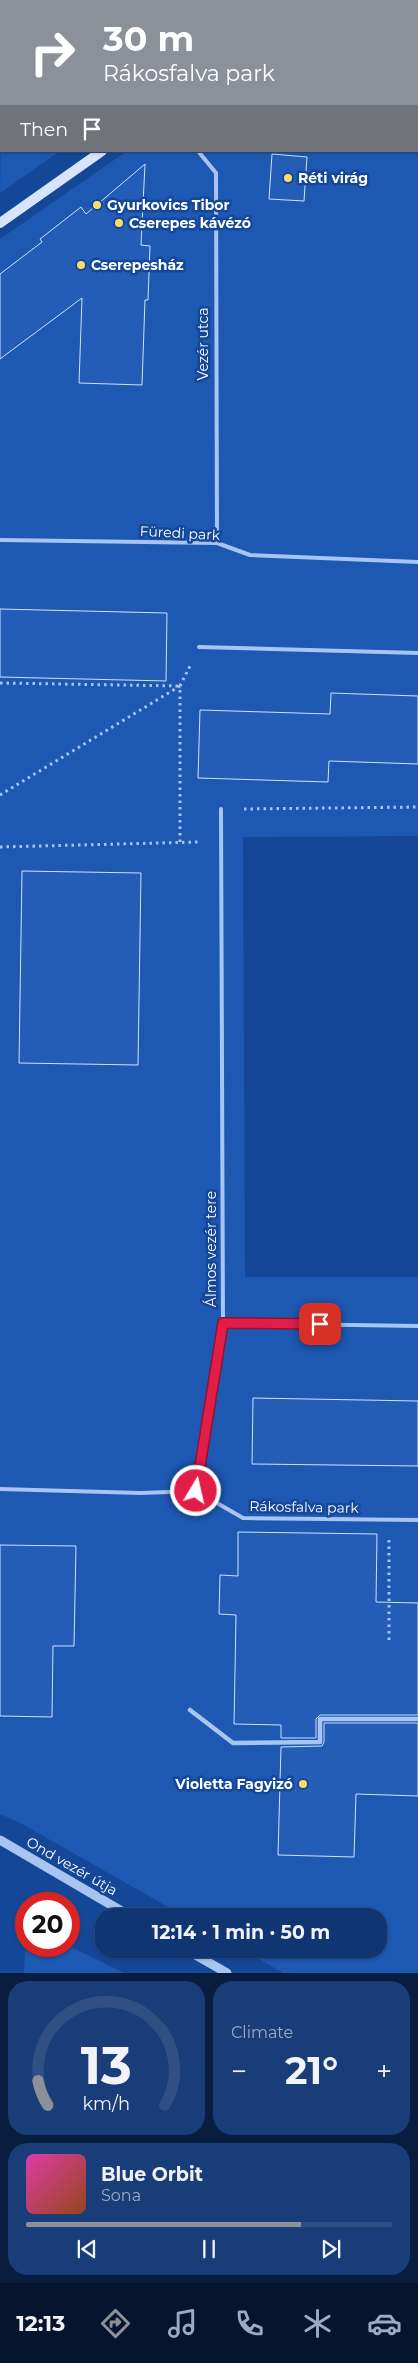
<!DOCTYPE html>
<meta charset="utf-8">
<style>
body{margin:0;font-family:Montserrat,sans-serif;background:#193d78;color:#f1f3f6;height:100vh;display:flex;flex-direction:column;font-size:19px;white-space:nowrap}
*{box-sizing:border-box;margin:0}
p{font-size:16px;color:#9cabc4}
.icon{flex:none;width:28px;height:28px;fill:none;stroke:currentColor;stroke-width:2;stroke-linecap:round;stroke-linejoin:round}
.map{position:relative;height:1973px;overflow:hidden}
.panel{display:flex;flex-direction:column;gap:8px;padding:8px;background:#091d3f;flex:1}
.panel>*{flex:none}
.top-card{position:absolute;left:0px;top:0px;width:419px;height:152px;box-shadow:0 1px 4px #0004,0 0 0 1px #305085;background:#8c9099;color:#fff;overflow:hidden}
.speed{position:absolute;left:15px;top:1892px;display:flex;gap:10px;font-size:25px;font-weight:700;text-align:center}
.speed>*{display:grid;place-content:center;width:65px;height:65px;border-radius:50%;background:#103573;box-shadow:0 1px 4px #0004,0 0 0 1px #305085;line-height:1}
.speed .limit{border:8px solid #d22;background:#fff;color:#111}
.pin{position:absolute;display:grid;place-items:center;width:42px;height:42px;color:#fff;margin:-21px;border-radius:10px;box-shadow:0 2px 8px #0006}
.me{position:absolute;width:55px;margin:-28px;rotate:9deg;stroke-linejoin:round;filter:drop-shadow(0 0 4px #0008)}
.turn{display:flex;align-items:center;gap:18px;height:105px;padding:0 20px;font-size:22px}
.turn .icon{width:65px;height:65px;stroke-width:2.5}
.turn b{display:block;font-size:35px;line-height:42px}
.then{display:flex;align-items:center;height:48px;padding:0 20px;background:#0003;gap:10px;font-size:19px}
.big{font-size:38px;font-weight:700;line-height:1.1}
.panel .tile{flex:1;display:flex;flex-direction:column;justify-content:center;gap:8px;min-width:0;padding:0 18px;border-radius:20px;background:#193d78}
.panel .dial{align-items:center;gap:0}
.dial svg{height:130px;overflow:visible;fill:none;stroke:#305085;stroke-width:7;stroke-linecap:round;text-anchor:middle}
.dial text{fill:#f1f3f6;stroke:none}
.song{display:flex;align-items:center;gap:15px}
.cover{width:60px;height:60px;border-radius:8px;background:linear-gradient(135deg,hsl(320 70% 55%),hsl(20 70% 35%))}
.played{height:5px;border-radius:2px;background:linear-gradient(90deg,#8c9099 75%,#305085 75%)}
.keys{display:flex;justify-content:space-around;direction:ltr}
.heat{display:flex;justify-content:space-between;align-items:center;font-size:28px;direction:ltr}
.panel .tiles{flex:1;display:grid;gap:8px;grid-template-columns:1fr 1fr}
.tile:last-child{grid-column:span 2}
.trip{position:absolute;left:95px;top:1908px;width:292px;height:50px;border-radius:20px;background:#103573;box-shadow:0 1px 4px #0004,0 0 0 1px #305085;font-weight:700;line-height:50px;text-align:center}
.tabs{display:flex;height:80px;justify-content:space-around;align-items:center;background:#06152e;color:#9cabc4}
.tabs .icon{width:35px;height:35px}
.tabs .active{color:#8c9099}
.tabs b{font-size:22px;color:#f1f3f6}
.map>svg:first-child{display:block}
.green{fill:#1d58b3}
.building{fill:#235db8;stroke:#d0e2fd}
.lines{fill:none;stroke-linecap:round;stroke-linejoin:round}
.path{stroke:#a8c5f2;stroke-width:3;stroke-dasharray:2.5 4;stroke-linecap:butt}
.service{stroke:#a8c5f2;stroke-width:4}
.pedestrian{stroke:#a8c5f2;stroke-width:4.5}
.minor{stroke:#a8c5f2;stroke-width:5}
.tertiary{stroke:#a8c5f2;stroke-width:9}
.secondary{stroke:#d7e5fc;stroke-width:10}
.route-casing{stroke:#92132f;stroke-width:12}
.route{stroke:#e11d48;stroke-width:9}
.poi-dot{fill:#ffdc69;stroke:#154799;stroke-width:2}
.labels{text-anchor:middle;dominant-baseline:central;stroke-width:5;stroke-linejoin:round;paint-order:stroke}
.poi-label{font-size:14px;font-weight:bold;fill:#fff;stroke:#154799;text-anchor:start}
.street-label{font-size:14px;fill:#fff;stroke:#154799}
</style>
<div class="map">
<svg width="418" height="1973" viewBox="0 0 418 1973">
<rect width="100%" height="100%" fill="#154799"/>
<g class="green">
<polygon points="344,0 418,0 418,836 243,837 245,1277 418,1277 418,1973 283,1973 241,1949 379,1949 379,1916 184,1916 22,1824 0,1814 0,239 127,151 418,151 418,1 343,1"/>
<polygon points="1,122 1,151 60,151 0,193"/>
<polygon points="26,1925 26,1946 69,1946 124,1973 24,1973"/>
</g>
<g class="building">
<polygon points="272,154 307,157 304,201 269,199"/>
<polygon points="145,164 141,245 150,246 148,300 145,300 142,385 79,383 82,298 0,359 0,274 42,242 40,239 81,207 86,214"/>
<polygon points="0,609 167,613 166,681 0,677"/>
<polygon points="331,693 418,696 418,764 329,761 328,782 198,778 200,710 330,714"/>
<polygon points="22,871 141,873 138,1065 19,1063"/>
<polygon points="253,1398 418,1401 418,1466 252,1464"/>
<polygon points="238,1532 377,1534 376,1602 418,1603 418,1715 320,1715 316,1719 316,1738 281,1738 281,1725 234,1724 236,1615 219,1614 220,1575 238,1576"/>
<polygon points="0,1545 76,1546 74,1646 53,1646 52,1717 0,1716"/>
<polygon points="324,1723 418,1723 418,1796 356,1794 354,1857 278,1855 281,1747 322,1746 324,1742"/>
</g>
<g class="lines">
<g class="path">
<polyline points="0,683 179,686"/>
<polyline points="0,795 180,686"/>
<polyline points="244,809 418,807"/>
<polyline points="180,842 180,686 190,666"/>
<polyline points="0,847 199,842"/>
<polyline points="389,1540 389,1642"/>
</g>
<g class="service">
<polyline points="198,151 216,173 217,543"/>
<polyline points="0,540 217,543 250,555 418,562"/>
<polyline points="199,647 418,653"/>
<polyline points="223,1323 418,1326"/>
<polyline points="0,1489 141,1493 196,1491"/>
<polyline points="196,1491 223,1323 221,809"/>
<polyline points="196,1491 243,1518 418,1520"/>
</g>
<polyline class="pedestrian" points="190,1710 233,1743 320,1742 320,1719 418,1719"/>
<polyline class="minor" points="241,0 241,1"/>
<g class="tertiary">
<polyline points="76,0 77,1"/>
<polyline points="0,1840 130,1916"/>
<polyline points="185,1949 227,1973"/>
</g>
<g class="secondary">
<polyline points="143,1 145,0"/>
<polyline points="314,1 316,0"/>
<polyline points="0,102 1,101"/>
<polyline points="0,223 102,151"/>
</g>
</g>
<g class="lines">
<g class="route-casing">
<polyline id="route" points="196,1491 223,1323 320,1324"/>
</g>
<use href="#route" class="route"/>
</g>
<g class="poi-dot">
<circle cx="288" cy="178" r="5"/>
<circle cx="97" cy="205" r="5"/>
<circle cx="119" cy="223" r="5"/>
<circle cx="81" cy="265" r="5"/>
<circle cx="303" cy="1784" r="5"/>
</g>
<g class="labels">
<g class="poi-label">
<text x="298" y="178">Réti virág</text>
<text x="107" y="205">Gyurkovics Tibor</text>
<text x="129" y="223">Cserepes kávézó</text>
<text x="91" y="265">Cserepesház</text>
<text x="293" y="1784" text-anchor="end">Violetta Fagyizó</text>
</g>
<g class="street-label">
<text transform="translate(203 344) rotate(-90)">Vezér utca</text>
<text transform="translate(180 533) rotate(3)">Füredi park</text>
<text transform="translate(211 1249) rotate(-90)">Álmos vezér tere</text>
<text transform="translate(304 1507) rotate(1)">Rákosfalva park</text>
<text transform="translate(72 1866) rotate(30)">Ond vezér útja</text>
</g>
</g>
</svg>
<div class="speed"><div class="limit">20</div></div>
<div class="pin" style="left:320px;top:1324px;background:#d93025"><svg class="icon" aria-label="arrive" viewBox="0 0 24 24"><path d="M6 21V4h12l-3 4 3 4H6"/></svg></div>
<svg class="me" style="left:196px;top:1491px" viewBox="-20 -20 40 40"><circle r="17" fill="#e11d48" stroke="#fff" stroke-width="3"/><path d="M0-11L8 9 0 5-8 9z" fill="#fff"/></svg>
<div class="trip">12:14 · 1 min · 50 m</div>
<div class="top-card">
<div class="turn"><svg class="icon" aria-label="right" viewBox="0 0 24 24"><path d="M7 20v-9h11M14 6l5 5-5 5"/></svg><div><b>30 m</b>Rákosfalva park</div></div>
<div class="then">Then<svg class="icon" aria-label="arrive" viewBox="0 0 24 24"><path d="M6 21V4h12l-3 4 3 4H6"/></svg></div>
</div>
</div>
<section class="panel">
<div class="tiles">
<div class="tile dial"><svg viewBox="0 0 100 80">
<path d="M14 69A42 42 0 1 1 86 69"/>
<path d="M14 69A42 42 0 0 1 8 54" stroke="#8c9099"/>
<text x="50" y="56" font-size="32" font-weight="700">13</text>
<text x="50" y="72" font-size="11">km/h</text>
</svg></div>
<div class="tile"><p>Climate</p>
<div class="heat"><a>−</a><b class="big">21°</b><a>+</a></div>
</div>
<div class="tile">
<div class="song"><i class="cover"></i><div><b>Blue Orbit</b><p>Sona</p></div></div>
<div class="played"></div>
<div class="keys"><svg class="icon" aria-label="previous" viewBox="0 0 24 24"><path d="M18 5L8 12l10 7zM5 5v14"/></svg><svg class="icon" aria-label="pause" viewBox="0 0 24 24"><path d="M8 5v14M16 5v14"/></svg><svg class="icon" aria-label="next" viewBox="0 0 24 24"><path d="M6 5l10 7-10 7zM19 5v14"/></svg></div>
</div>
</div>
</section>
<nav class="tabs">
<b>12:13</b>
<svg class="icon active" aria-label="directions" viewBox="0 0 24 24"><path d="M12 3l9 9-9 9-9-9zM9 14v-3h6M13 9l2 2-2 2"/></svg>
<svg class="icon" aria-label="music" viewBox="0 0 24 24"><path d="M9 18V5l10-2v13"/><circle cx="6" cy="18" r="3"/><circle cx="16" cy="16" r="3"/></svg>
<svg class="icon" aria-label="phone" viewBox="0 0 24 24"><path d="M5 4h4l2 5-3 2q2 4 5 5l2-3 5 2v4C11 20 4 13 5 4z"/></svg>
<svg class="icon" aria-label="climate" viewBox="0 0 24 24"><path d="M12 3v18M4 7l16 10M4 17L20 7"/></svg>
<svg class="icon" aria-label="car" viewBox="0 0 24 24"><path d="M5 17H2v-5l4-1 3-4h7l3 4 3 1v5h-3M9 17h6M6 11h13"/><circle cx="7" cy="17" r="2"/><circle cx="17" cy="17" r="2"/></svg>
</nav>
